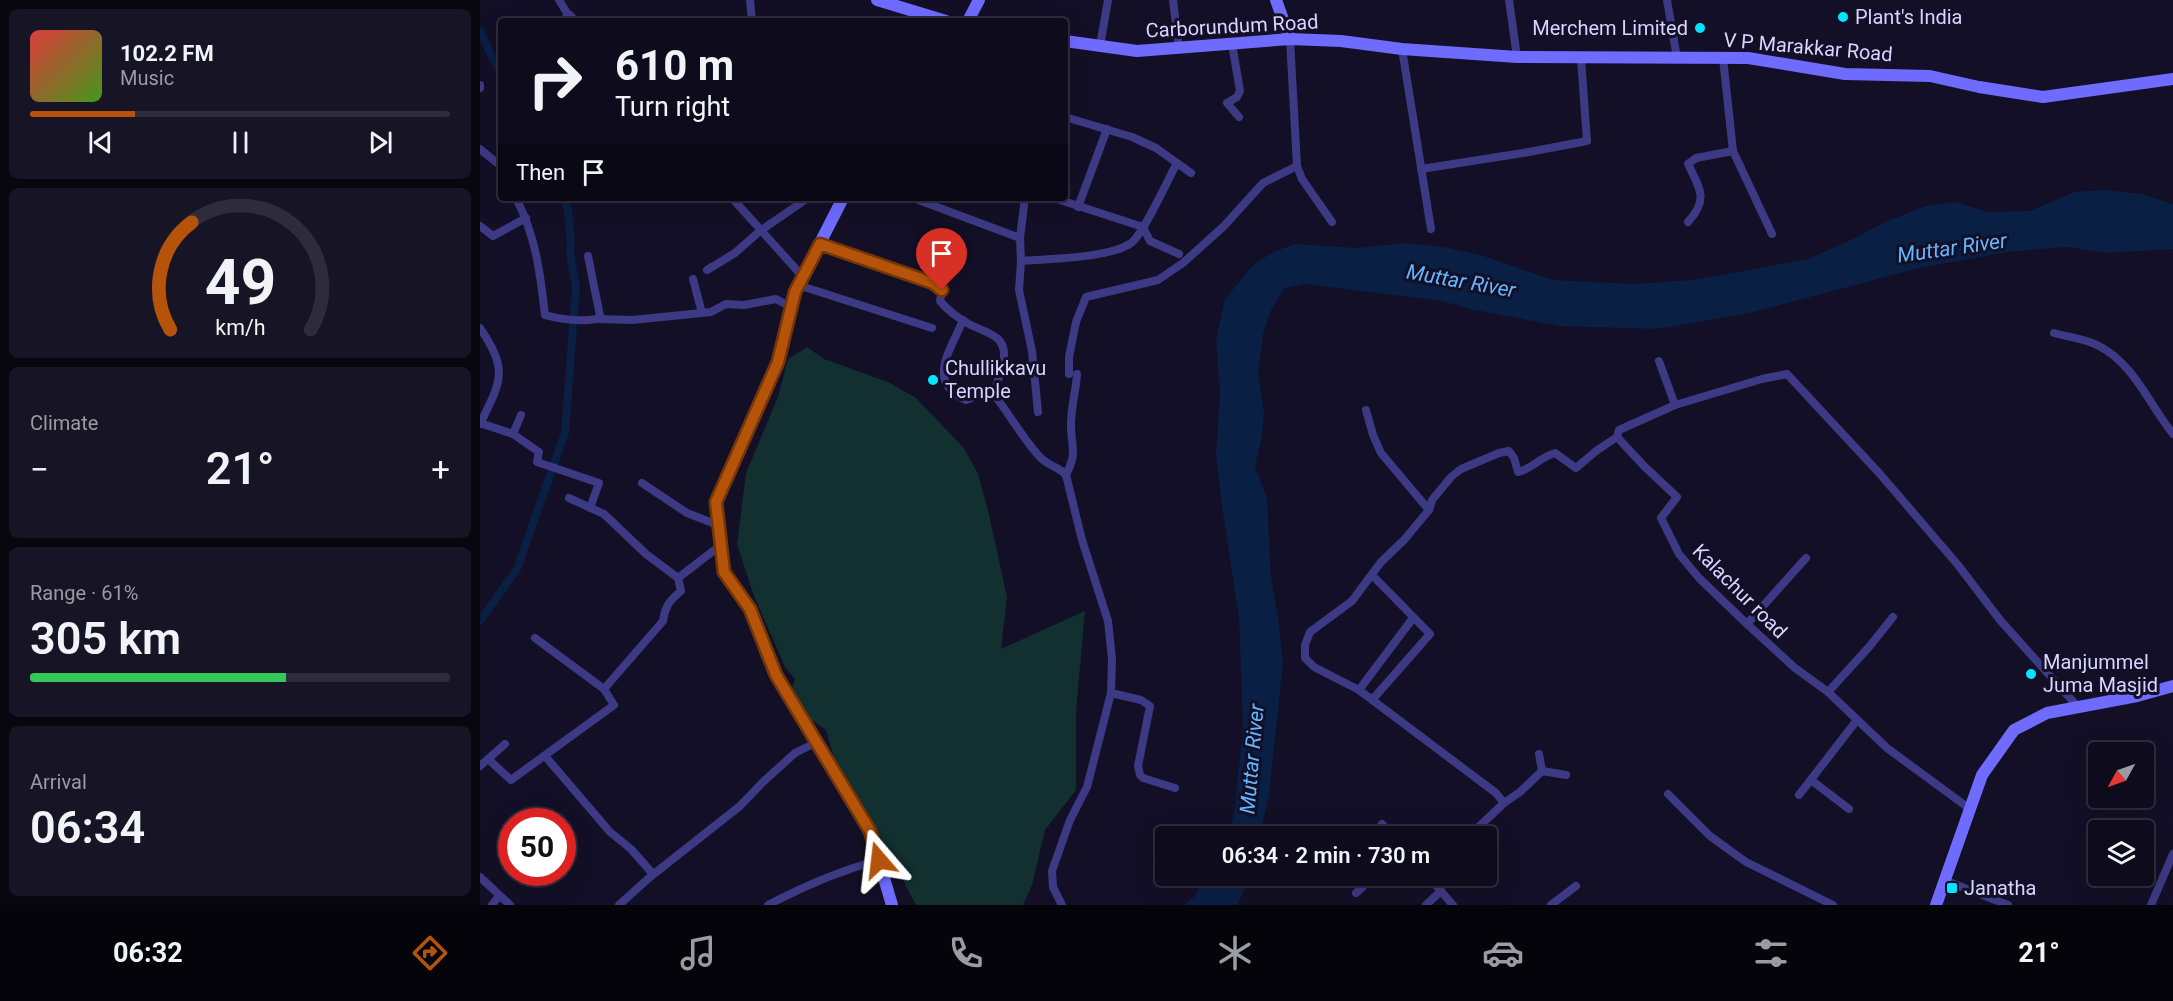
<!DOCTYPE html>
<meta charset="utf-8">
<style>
body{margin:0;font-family:Roboto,sans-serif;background:#171425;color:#f1f3f6;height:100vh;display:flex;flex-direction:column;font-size:22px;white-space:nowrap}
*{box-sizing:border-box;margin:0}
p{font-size:20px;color:#9b9ba3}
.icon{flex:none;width:33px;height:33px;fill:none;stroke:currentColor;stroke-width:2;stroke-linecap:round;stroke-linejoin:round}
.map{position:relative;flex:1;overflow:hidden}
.side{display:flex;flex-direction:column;gap:9px;padding:9px;background:#08060f;width:480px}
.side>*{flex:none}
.top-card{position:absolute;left:18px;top:18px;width:570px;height:183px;border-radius:6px;box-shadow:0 6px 24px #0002,0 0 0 2px #2e2b3b;background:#0e0b1c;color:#f1f3f6;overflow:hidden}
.needle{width:39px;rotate:230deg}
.buttons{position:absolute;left:1608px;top:742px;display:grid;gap:12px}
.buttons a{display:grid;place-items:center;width:66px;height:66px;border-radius:6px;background:#0e0b1c;box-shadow:0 6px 24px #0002,0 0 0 2px #2e2b3b;font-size:30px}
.speed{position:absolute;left:18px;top:808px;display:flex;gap:12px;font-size:30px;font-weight:700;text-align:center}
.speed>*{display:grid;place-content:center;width:78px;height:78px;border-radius:50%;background:#0e0b1c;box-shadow:0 6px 24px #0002,0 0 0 2px #2e2b3b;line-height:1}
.speed .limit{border:9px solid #d22;background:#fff;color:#111}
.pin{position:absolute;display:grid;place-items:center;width:51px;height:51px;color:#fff;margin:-62px -26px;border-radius:50% 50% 50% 0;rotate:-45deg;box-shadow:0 0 6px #0007}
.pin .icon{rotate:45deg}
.me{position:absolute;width:66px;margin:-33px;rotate:343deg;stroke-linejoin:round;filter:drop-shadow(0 0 4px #0008)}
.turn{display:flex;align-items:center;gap:21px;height:126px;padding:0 18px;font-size:27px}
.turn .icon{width:78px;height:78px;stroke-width:2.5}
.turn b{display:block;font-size:42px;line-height:51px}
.then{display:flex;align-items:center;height:57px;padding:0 18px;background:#0003;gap:12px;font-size:22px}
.big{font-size:45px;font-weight:600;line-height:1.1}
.side .widget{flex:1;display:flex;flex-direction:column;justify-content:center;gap:9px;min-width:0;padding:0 21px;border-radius:9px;background:#171425}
.side .dial{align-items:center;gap:0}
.dial svg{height:156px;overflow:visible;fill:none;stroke:#2e2b3b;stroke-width:7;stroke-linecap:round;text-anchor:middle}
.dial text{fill:#f1f3f6;stroke:none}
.song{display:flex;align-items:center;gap:18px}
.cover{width:72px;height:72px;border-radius:9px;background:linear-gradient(135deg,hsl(0 70% 55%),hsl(100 70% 35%))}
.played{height:6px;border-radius:3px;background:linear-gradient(90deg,#b45309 25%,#2e2b3b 25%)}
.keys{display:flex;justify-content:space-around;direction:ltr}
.heat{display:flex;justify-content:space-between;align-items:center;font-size:33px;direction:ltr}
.charge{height:9px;border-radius:4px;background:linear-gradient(90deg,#34c759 61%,#2e2b3b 0)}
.trip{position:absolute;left:675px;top:826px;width:342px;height:60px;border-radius:6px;background:#0e0b1c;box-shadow:0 6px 24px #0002,0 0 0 2px #2e2b3b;font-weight:600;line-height:60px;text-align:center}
.tabs{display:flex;height:96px;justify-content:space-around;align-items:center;background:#06040b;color:#9b9ba3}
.tabs .icon{width:42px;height:42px}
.tabs .current{color:#b45309}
.tabs b{font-size:27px;color:#f1f3f6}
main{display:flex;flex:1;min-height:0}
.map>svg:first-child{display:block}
.green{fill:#12302f}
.water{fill:#0a1f44}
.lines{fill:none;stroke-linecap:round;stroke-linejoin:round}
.canal{stroke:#0a1f44;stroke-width:8}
.street{stroke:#3d3a85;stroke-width:8}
.secondary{stroke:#6f6bff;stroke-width:12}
.route-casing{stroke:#753606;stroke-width:15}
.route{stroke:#b45309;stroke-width:10}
.poi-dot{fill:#00e5ff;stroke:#130f26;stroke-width:2}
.labels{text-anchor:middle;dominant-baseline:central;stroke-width:6;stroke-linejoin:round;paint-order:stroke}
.poi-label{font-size:20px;fill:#d9d4ff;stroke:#130f26;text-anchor:start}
.street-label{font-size:20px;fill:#d9d4ff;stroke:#130f26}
.water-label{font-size:21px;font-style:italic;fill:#62b6ff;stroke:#130f26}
</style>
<main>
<section class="side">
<div class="widget">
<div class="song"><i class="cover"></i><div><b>102.2 FM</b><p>Music</p></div></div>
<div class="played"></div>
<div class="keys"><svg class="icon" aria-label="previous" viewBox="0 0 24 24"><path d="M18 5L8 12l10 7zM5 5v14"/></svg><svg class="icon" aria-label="pause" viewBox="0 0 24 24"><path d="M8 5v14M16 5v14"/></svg><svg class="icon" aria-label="next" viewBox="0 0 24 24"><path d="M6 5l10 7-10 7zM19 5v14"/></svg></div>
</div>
<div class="widget dial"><svg viewBox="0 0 100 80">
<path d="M14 69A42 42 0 1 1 86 69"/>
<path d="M14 69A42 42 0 0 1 25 14" stroke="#b45309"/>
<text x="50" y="56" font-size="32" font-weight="700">49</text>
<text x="50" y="72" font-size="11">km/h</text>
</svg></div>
<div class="widget"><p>Climate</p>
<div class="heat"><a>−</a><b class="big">21°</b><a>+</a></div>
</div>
<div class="widget"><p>Range · 61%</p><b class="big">305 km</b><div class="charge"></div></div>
<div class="widget"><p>Arrival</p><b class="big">06:34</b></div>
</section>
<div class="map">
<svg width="1693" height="905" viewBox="0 0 1693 905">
<rect width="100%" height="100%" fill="#130f26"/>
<polygon class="green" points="327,347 344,359 408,382 436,398 484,448 498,474 508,510 527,597 521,649 605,611 596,711 596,790 565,830 552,885 543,905 436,905 380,800 358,772 346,730 326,716 309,698 315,679 305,667 274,596 257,544 266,473 298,397 308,359"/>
<g class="water">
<polygon points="1623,190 1661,194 1693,204 1693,249 1628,253 1586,247 1526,252 1435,269 1270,313 1177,329 1080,326 990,309 962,301 825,284 805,288 792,308 783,334 778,374 784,412 782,437 775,466 787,499 791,577 798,618 803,661 789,796 779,837 746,837 751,827 755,808 763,726 759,619 741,499 736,453 740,394 736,339 745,299 773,265 793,252 815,244 877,248 925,243 963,247 1001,255 1073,280 1152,284 1214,280 1328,259 1373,239 1405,222 1446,206 1476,202 1507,212 1550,211 1594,192"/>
<polygon points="726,876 769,876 758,905 704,905 714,897"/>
</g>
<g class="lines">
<g class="canal">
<path d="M0,31C8,46 10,58 21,72"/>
<polyline points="0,621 37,569 85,433 96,287 90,254 91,242 88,211 84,198"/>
</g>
<g class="street">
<polyline points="79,0 87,13 96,21"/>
<polyline points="270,0 272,21"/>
<polyline points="693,0 699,49"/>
<polyline points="1029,0 1037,57"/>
<polyline points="1187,0 1197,58"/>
<polyline points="81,21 90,15"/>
<polyline points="810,39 817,166 822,179 852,222"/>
<polyline points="752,44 760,91 757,97 747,103 759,117"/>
<polyline points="620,46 628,0"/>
<polyline points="922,49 951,229"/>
<polyline points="1243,58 1253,151 1292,234"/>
<polyline points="0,85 0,88"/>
<polyline points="585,117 652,137 676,148 711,173"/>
<polyline points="0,149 21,166"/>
<polyline points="941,169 1043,153 1107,141 1101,59"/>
<path d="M36,198C56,237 60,272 65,315C83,320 99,322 117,319L120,316L108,256"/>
<polyline points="252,198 323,277"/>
<polyline points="433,198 540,238"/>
<polyline points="545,198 540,238 541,261 539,290 552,351 558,412"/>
<polyline points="574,198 663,227 670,241 699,254"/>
<polyline points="598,207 627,129"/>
<path d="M1208,222C1229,199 1220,189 1208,164L1216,158L1253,151"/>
<polyline points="0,226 13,236 46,218"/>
<path d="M340,244L453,283L462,290L460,301C468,311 478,318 489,324C505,333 525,334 524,356C524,370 514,382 516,397C530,416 543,438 559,456C567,466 580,467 586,475L602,540L628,621L632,659L631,693L607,787L590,820L572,871L573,887L582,905"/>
<path d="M541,261C567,259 631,258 651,243C663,235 688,179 697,163"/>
<polyline points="227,270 255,253 280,231 328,198"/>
<polyline points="213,279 222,313"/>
<polyline points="318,285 452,328"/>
<polyline points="117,319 152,320 222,313 231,312 246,304 264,305 296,299 311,307"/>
<path d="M483,320C471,350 445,382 486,400L515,389"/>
<path d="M0,328C29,371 21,381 0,424"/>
<path d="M1574,333C1588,337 1606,339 1619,346C1654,364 1669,404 1693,434"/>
<polyline points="1179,361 1195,405"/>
<polyline points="589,374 589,357 596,322 606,297 678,280 703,263 744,226 783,183 817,166"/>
<polyline points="886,410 893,435 901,453 949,510"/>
<polyline points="0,423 33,434 59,452 57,462 119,483 110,508"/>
<polyline points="33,434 41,415"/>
<path d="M586,475C597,453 592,450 591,428C590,410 596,392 597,374"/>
<polyline points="162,483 207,513 238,525"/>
<polyline points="89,498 124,514 166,554 198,578"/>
<polyline points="1267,624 1326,558"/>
<polyline points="55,638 124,689"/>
<polyline points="879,690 933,618"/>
<polyline points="1348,692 1389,647 1413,617"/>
<polyline points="631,693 661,700 670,706 658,766 660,775 663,778 695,788"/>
<polyline points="892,700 950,634 892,575"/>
<polyline points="1059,754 1062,771"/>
<polyline points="65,756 130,832 151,849 173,874"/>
<path d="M8,759L31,780L134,705L124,689L183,621C185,606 190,600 201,591L198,578L241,545"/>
<polyline points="0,766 25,744"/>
<path d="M1086,775L1062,771L1040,792L1024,803L1016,793L879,690L834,667L825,658V645L830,632L872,601L901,562L924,540L949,510L952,500L971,477L981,469L1019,453L1029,451L1034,458L1038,472C1052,469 1060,457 1075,453L1096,468L1116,451L1137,437"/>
<polyline points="1331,780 1369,809"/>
<polyline points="1188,794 1230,836 1266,862 1353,905"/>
<polyline points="1319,795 1377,720"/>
<polyline points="1490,809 1407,748 1348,692 1315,668 1267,624 1219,578 1199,554 1181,518 1197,497 1164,466 1137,437 1139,430 1195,405 1282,379 1307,374 1400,474 1478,565 1520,620 1598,707"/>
<polyline points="902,824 914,837"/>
<polyline points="988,837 1024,803"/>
<polyline points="948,876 973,905"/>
<polyline points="0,877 30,905"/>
<polyline points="1464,880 1528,905"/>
<polyline points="876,893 894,876"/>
<polyline points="12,905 19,896"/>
<polyline points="139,905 170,877 260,806 284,781 315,753 335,743"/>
<path d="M288,905C324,886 359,871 399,860"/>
<polyline points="946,905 961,891"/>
<polyline points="1071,905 1096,886"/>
<polyline points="1671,905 1693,854"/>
</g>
<g class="secondary">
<polyline points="397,0 466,21"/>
<polyline points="796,0 810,39"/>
<polyline points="488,21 499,0"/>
<polyline points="585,41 657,51 810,39 861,41 922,49 1037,57 1268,58 1365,74 1450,76 1499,87 1563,97 1693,79"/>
<polyline points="363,198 315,292 298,362 235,502 244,572 270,609 296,675 390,831 412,905"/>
<polyline points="1456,905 1502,775 1534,730 1567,713 1657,696 1693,686"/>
</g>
</g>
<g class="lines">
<g class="route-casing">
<polyline id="route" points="399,860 390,831 296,675 270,609 244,572 236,502 298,362 315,292 340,244 453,283 462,290"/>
</g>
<use href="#route" class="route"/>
</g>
<g class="poi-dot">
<circle cx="1363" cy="17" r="6"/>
<circle cx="1220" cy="28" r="6"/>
<circle cx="453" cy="380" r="6"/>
<circle cx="1551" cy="674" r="6"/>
<rect x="1466" y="882" width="12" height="12" rx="3"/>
</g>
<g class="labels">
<g class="poi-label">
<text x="1375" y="17">Plant's India</text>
<text x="1208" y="28" text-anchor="end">Merchem Limited</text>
<text x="465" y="368">Chullikkavu<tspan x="465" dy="23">Temple</tspan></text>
<text x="1563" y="662">Manjummel<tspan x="1563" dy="23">Juma Masjid</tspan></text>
<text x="1484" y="888">Janatha</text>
</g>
<g class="street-label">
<text transform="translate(752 26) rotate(-3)">Carborundum Road</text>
<text transform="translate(1328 47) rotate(5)">V P Marakkar Road</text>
<text transform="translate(1260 591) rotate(45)">Kalachur road</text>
</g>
<g class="water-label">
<text transform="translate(1472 248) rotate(-8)">Muttar River</text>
<text transform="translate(981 281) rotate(10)">Muttar River</text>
<text transform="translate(772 759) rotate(-85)">Muttar River</text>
</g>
</g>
</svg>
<div class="buttons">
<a><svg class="needle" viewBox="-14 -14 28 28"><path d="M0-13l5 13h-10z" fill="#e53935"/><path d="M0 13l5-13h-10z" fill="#9b9ba3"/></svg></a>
<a><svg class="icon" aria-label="layers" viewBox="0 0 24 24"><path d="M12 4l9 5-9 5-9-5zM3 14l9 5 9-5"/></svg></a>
</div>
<div class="speed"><div class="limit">50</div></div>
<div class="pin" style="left:462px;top:290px;background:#d93025"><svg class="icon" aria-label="arrive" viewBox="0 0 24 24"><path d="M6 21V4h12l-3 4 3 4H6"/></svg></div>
<svg class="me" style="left:399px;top:860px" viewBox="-20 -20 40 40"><path d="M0-17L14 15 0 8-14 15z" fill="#b45309" stroke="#fff" stroke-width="4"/></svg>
<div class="trip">06:34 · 2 min · 730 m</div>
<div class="top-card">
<div class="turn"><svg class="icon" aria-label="right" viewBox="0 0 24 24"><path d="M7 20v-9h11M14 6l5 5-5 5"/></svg><div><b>610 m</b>Turn right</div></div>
<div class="then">Then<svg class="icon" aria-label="arrive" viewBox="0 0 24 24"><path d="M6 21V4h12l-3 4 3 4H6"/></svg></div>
</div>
</div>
</main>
<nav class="tabs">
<b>06:32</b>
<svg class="icon current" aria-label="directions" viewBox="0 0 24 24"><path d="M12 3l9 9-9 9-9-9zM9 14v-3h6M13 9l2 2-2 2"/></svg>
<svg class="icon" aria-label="music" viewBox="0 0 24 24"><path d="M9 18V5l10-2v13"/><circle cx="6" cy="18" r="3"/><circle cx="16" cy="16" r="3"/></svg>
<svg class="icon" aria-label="phone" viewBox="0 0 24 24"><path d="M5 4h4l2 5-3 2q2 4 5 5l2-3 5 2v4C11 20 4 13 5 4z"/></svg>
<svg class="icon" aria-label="climate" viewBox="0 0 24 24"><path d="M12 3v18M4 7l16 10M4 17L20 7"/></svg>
<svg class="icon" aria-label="car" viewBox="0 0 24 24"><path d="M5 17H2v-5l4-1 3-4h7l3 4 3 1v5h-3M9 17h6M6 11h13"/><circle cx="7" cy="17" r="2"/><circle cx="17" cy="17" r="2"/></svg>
<svg class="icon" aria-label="filters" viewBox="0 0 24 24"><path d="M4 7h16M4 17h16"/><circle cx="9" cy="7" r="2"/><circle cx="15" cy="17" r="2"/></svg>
<b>21°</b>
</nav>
